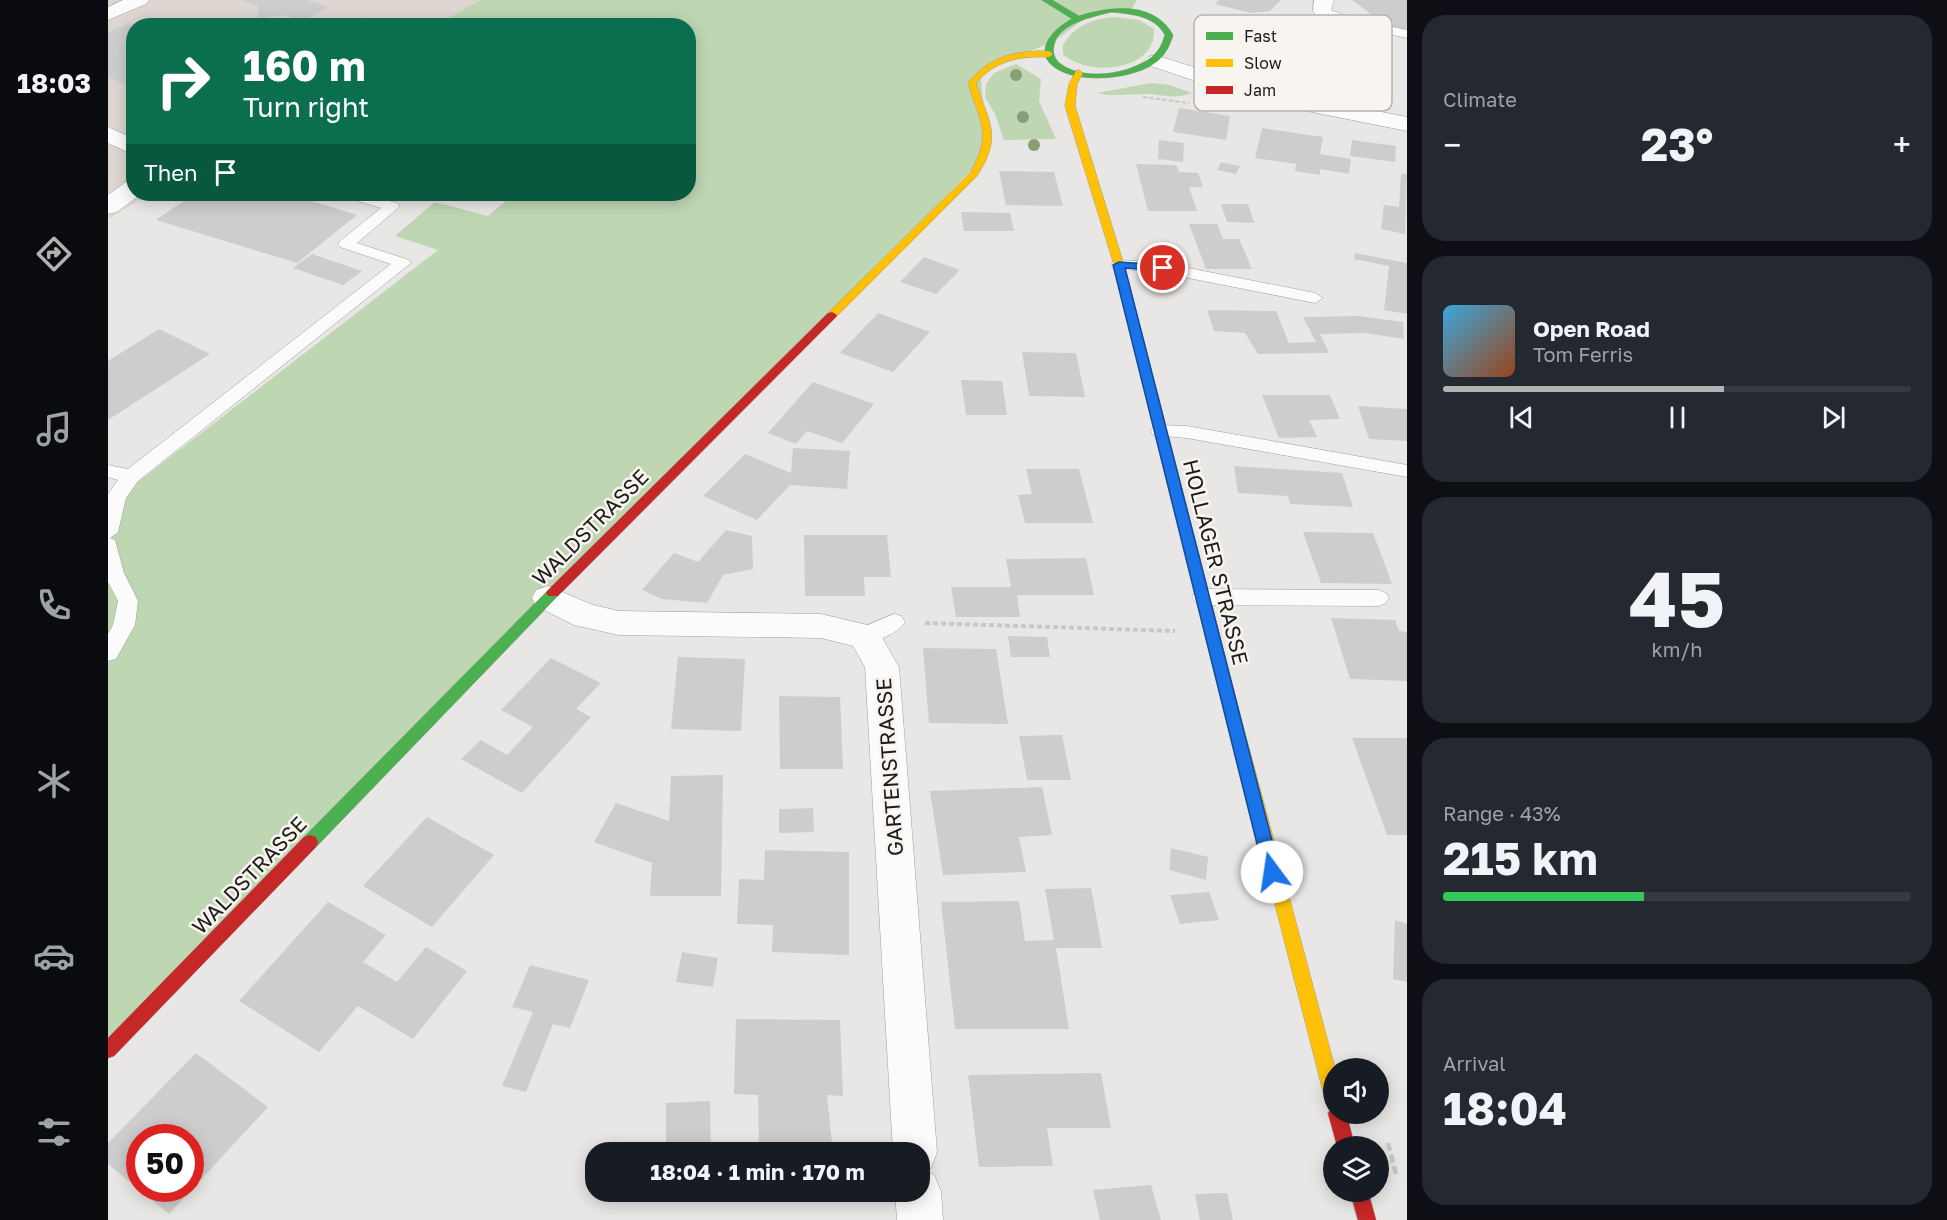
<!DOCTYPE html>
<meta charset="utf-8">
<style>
body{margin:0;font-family:"Golos Text",sans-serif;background:#242831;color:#f1f3f6;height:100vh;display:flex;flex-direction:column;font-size:22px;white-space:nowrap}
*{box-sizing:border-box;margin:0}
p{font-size:20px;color:#9ea1a6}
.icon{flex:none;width:33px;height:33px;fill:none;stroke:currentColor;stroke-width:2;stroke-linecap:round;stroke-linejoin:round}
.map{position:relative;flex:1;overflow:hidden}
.side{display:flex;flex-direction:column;gap:15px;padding:15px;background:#0d0f14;width:540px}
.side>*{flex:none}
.banner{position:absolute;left:18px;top:18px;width:570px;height:183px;border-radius:24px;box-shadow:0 3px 15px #0003;background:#0b6e4f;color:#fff;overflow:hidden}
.tools{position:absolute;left:1215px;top:1058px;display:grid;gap:12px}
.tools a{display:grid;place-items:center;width:66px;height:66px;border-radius:50%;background:#171b24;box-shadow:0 3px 15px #0003;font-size:30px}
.speed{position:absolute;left:18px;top:1124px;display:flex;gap:12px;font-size:30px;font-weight:700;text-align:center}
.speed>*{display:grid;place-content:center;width:78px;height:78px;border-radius:50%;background:#171b24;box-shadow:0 3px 15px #0003;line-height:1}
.speed .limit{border:9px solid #d22;background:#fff;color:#111}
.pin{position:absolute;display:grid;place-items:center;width:51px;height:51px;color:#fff;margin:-26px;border:3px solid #fff;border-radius:50%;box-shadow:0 2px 6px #0007}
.me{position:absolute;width:66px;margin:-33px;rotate:346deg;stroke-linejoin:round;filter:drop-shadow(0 0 4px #0008)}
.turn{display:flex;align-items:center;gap:21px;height:126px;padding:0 18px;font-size:27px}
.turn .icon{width:78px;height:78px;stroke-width:2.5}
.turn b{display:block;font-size:42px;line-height:51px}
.then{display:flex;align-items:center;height:57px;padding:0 18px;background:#0003;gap:12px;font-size:22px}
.big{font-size:45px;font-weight:700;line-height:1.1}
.side .widget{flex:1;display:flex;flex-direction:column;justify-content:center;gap:9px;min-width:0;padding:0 21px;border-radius:24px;background:#242831}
.side .dial{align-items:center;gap:0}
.dial b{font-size:78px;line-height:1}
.song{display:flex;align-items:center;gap:18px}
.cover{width:72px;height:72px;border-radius:9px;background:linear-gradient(135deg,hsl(200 70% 55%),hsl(20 70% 35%))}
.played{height:6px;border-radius:3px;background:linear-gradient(90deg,#b2b2b3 60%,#363941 60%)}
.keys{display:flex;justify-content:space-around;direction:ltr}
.heat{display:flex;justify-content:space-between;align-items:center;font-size:33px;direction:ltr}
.charge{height:9px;border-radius:4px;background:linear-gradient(90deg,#34c759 43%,#363941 0)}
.trip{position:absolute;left:477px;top:1142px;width:345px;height:60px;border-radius:24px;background:#171b24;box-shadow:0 3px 15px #0003;font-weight:700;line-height:60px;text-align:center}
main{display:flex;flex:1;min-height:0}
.menu{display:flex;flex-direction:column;width:108px;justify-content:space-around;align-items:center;background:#090b0e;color:#9ea1a6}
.menu .icon{width:42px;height:42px}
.menu .on{color:#b2b2b3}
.menu b{font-size:27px;color:#f1f3f6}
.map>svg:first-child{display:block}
.built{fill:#ddd6d1}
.green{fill:#bfd6b3}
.building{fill:#cecdcd;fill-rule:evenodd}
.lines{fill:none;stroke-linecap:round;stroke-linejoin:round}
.lane-casing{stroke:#a09e9c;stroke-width:1}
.street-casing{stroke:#a09e9c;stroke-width:1}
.fast-casing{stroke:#a09e9c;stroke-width:1}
.slow-casing{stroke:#a09e9c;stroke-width:1}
.jam-casing{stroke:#a09e9c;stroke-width:1}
.path-far2{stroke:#c8c8c7;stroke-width:2;stroke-dasharray:4.5 2;stroke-linecap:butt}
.path-far1{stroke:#c8c8c7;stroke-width:4;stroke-dasharray:5 3;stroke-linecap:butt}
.path{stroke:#c8c8c7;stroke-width:4.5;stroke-dasharray:8 4;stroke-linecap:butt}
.lane{fill:#fcfbfb;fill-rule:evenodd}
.street{fill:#fcfbfb;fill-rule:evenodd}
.fast{fill:#4caf50;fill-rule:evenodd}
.slow{fill:#ffc107;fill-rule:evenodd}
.jam{fill:#c62828;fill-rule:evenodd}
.tree{fill:#869f75}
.route{fill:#1a73e8;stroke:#114b97;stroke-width:1.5}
.labels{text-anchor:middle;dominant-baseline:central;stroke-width:5;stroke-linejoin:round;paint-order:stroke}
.street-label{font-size:21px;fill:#1e1c1b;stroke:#f8f4f0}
.key{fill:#f8f4f0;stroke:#b7b3b0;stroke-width:1.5}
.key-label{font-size:16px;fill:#1e1c1b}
</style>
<main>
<nav class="menu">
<b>18:03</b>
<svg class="icon on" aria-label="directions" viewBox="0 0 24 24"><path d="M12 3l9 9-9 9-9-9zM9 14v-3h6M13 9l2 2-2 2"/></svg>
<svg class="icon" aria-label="music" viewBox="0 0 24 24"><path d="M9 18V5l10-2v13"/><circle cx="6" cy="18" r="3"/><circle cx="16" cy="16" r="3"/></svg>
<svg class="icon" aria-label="phone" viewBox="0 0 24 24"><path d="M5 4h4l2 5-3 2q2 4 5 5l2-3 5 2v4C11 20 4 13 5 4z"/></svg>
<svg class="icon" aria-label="climate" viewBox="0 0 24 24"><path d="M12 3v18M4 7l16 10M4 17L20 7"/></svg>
<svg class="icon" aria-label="car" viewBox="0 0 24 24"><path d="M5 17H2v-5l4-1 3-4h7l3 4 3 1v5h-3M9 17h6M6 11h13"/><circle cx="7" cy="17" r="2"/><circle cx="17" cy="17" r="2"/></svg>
<svg class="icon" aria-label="filters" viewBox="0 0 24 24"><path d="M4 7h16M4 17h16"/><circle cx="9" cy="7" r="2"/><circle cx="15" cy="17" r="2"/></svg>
</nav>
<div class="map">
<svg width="1299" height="1220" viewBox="0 0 1299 1220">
<rect width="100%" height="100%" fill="#e9e7e5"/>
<polygon class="built" points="0,0 374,0 329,25 26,26 26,194 41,194 0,219"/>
<g class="green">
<polygon points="373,0 1029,0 1022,12 985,13 943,43 872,70 880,153 0,1052 0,505 330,250 287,236 327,202 380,216 406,194 580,194 580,26 328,25"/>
<path d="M1007,17L1031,20L1046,29C1049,71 980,78 955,54V45C967,25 984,19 1007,17Z"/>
<polygon points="908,64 933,79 931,101 948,139 896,140 887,114 877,97 878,84 886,73"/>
<path d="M1043,83L1062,85L1084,93C1064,100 1056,94 1037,94C1020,94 1006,97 989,93Z"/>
</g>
<g class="building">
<polygon points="133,0 199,0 220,7 194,21 177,15 151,18 150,6"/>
<polygon points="1111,0 1173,0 1162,11 1143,13 1107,4"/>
<polygon points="1244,0 1299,0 1299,27 1296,32 1259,23 1264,15"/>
<polygon points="257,17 281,25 281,26 242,26"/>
<polygon points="21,23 26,25 26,88 0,77 0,32"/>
<polygon points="1071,108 1122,116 1118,140 1065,132"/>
<polygon points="1154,128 1215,137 1212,154 1243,159 1241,174 1212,169 1212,175 1187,171 1188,164 1147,158"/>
<polygon points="1051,140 1076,143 1075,162 1050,159"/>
<polygon points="1244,140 1288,146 1287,162 1242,156"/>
<polygon points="1113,162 1132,166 1128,174 1109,170"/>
<polygon points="1028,164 1068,165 1071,172 1090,173 1095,187 1081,187 1089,211 1040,211"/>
<polygon points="891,171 946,172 955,206 898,205"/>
<polygon points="1293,174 1299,174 1297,234 1273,229 1276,205 1291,207"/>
<polygon points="86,194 181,194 249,215 189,263 48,220"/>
<polygon points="363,194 395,194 385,202"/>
<polygon points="1113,204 1140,204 1146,223 1119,222"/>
<polygon points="853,212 902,213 906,231 856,231"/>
<polygon points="1081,224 1109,224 1115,239 1131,239 1144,269 1098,269"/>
<polygon points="1247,253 1299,263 1299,314 1276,310 1281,266 1246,259"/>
<polygon points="204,254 254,271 235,285 185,268"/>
<polygon points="816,257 852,270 828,294 792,282"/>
<polygon points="1099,310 1168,311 1181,343 1208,342 1195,317 1251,316 1295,322 1296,339 1257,333 1212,334 1221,353 1150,354 1137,333 1106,331"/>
<polygon points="770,313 822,332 785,372 732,353"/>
<polygon points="51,329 102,354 0,420 0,361"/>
<polygon points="914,352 968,353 977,397 921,396"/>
<polygon points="853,380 894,381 899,415 858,415"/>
<polygon points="705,382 766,404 734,443 699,431 688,444 660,433"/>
<polygon points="1154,395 1222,395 1232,419 1201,420 1209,437 1171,438"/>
<polygon points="1250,406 1299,409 1299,441 1261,439"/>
<polygon points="685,448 742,451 739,489 682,485 649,520 595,496 637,454 683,473"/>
<polygon points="1126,466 1234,473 1245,507 1182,504 1180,496 1130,493"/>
<polygon points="918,469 971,469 985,523 917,523 910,495 924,494"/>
<polygon points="618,530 644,536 645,569 615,575 599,603 554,599 534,590 566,553 590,562"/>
<polygon points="1195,532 1265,533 1284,584 1213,583"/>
<polygon points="696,535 779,535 783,577 756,577 757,596 697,596"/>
<polygon points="978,558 986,595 909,595 912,617 848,617 843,587 903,587 898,559"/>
<polygon points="1223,618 1287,620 1291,631 1299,632 1299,681 1242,679"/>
<polygon points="900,636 939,637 942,657 903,657"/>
<polygon points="815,648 888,649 900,724 821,723"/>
<polygon points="570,657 637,659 633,731 563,729"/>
<polygon points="443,658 493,683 468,709 483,717 414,793 353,759 373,740 399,755 425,727 393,710"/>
<polygon points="671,696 732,697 735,769 672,769"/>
<polygon points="954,735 963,780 919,780 911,736"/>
<polygon points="1244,738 1299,738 1299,835 1279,835"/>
<polygon points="615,775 613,896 542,896 544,863 486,842 508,803 561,821 563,776"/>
<polygon points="934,787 944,835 911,837 918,872 835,875 822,791"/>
<polygon points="705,808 706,832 671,833 671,809"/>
<polygon points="319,817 386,855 324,927 255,886"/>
<polygon points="1063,848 1100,857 1098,880 1061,870"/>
<polygon points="657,850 741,852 741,955 664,952 665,925 629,924 631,879 656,880"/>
<polygon points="983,888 994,948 948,948 961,1029 847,1029 833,902 911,901 917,941 946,940 937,889"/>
<polygon points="1101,892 1111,920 1072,924 1062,895"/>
<polygon points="220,902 278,935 255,962 289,982 318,947 359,971 305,1039 250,1006 211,1052 131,1001"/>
<polygon points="1287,920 1299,924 1299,982 1285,979"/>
<polygon points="574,952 610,958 605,987 568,982"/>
<polygon points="422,965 481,980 462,1028 445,1024 418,1092 394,1086 425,1012 404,1007"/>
<polygon points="628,1019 732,1020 735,1096 719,1095 725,1152 651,1152 650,1095 626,1094"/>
<path d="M88,1053L160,1107L61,1214L0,1164V1143ZM32,1137H82V1188H32Z"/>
<polygon points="993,1073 1003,1128 939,1128 945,1166 871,1167 860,1075"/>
<polygon points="602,1101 603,1152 558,1152 558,1103"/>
<polygon points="1043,1185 1053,1220 992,1220 985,1190"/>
<polygon points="1119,1193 1125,1220 1092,1220 1087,1194"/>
</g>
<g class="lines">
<g class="lane-casing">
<g id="lane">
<polygon points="1215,7 1244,18 1299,30 1299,38 1235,24 1211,14 1209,11"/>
<polygon points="233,194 256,194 289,203 292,206 289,209 249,243 301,260 303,263 30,481 18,498 10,532 2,538 7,540 16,573 30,601 27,625 8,659 0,661 0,634 5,625 10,601 0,582 0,494 10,480 0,477 0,465 20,469 283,264 232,247 230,244 232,241 273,208 236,197"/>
<polygon points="1011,260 1055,263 1207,293 1215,298 1207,303 1055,273 1005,268 1003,265 1005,262"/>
<polygon points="1052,425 1079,426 1299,465 1299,477 1079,438 1045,435 1043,431 1045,427"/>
<polygon points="1094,589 1271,590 1278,593 1281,598 1278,603 1271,606 1094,605 1087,602 1084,597 1087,592"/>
<path d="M786,614L793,616L797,622C790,634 761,646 748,642L745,636L748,630Z"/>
</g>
</g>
<g class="street-casing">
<g id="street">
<polygon points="15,0 41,0 38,4 0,20 0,7"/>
<polygon points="1206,0 1226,0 1222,15 1208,15 1205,11"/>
<polygon points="1047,55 1156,89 1299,117 1299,131 1144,100 1040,65 1036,61 1040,57"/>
<polygon points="0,127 26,139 26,155 0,143"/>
<polygon points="26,180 26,194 33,194 9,212 0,214 0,195 18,182"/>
<polygon points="440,586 485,605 511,611 713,614 768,627 791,667 829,1152 823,1168 816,1171 826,1175 833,1191 835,1220 789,1220 787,1191 812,1191 812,1152 785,1152 757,667 745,646 713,638 511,635 466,625 428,606 424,598 428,590"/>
</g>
</g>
<g class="fast-casing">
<g id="fast">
<path d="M934,0H944L971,16C1003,6 1046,1 1065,35C1062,45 1059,51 1052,59C1031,79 976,84 951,70C922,54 944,29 964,19ZM1003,12C1023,14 1046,15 1057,35C1054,44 1051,52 1042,58C1021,74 978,81 954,65C947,60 944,54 946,45C951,23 984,17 1003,12Z"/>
<polygon points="445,588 452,593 450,596 208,847 202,849 196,847 194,842 196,837 440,590"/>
</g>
</g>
<g class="slow-casing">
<g id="slow">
<path d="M930,51H941L945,54L941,57C912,56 888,60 868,83C881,124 895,135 869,176L728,317H720V313L862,173C885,132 872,123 860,83C878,60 901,52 930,51Z"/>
<polygon points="971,70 975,73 969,84 967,106 1016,265 1064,450 1058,454 1052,450 1006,265 957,106 961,84 968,71"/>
<polygon points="1126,712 1131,714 1133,718 1227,1068 1226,1107 1220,1105 1217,1099 1119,718 1121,714"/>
</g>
</g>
<g class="jam-casing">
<g id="jam">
<polygon points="724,312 729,315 728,317 450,596 440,596 438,593 440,590 720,313"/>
<polygon points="1058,446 1064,450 1133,718 1131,722 1121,722 1119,718 1052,450"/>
<polygon points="202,835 208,837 210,842 208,847 6,1056 0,1058 0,1038 196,837"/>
<polygon points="1226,1106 1226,1113 1238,1113 1247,1146 1229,1146 1220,1113"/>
<polygon points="1242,1191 1260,1191 1268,1220 1250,1220"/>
</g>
</g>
<g class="path-far2">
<polyline points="1183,76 1209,34"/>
<polyline points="1035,97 1081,103"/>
</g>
<polyline class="path-far1" points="817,623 1067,631"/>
<polyline class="path" points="1280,1143 1288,1174"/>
<use href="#lane" class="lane"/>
<use href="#street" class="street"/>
<use href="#fast" class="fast"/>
<use href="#slow" class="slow"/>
<use href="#jam" class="jam"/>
</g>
<g class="tree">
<circle cx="908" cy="75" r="6"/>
<circle cx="915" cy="117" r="6"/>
<circle cx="926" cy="145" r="6"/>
</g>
<polygon class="route" points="1011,262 1055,265 1060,268 1055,271 1017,268 1172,872 1170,877 1159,877 1156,872 1005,265"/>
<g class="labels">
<g class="street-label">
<text transform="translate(482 527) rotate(-45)">WALDSTRASSE</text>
<text transform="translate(1108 562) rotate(76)">HOLLAGER STRASSE</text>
<text transform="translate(781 767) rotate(-94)">GARTENSTRASSE</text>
<text transform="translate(141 875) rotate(-46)">WALDSTRASSE</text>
</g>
</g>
<rect x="1086" y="15" width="198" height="96" rx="9" class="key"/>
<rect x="1098" y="32" width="27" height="8" fill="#4caf50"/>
<rect x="1098" y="59" width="27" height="8" fill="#ffc107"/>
<rect x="1098" y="86" width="27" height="8" fill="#c62828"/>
<g class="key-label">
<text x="1136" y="42">Fast</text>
<text x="1136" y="69">Slow</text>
<text x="1136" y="96">Jam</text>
</g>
</svg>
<div class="tools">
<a><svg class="icon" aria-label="sound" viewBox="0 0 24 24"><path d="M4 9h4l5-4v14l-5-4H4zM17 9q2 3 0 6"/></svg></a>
<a><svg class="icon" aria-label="layers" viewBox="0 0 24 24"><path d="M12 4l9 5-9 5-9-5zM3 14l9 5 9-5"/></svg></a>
</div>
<div class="speed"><div class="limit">50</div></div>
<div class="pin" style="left:1055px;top:268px;background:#d93025"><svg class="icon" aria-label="arrive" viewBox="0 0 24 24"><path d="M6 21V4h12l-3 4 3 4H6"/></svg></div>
<svg class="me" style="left:1164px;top:872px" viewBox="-20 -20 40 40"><circle r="19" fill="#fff"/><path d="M0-13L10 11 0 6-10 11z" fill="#1a73e8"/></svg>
<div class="trip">18:04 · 1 min · 170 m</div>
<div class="banner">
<div class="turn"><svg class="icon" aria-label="right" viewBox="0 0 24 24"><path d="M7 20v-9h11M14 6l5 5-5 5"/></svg><div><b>160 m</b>Turn right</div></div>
<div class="then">Then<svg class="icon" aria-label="arrive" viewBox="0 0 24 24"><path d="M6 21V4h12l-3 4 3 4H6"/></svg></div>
</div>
</div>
<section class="side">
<div class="widget"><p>Climate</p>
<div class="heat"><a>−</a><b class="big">23°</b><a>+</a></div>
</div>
<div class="widget">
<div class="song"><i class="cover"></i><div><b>Open Road</b><p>Tom Ferris</p></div></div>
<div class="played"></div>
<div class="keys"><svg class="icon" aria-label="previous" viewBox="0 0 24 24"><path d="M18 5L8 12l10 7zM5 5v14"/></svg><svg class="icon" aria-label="pause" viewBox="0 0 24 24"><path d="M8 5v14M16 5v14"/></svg><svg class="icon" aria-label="next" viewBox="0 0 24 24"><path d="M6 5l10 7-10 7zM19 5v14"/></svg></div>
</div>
<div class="widget dial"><b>45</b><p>km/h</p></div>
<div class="widget"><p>Range · 43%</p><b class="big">215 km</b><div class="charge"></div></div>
<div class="widget"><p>Arrival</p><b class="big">18:04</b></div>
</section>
</main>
